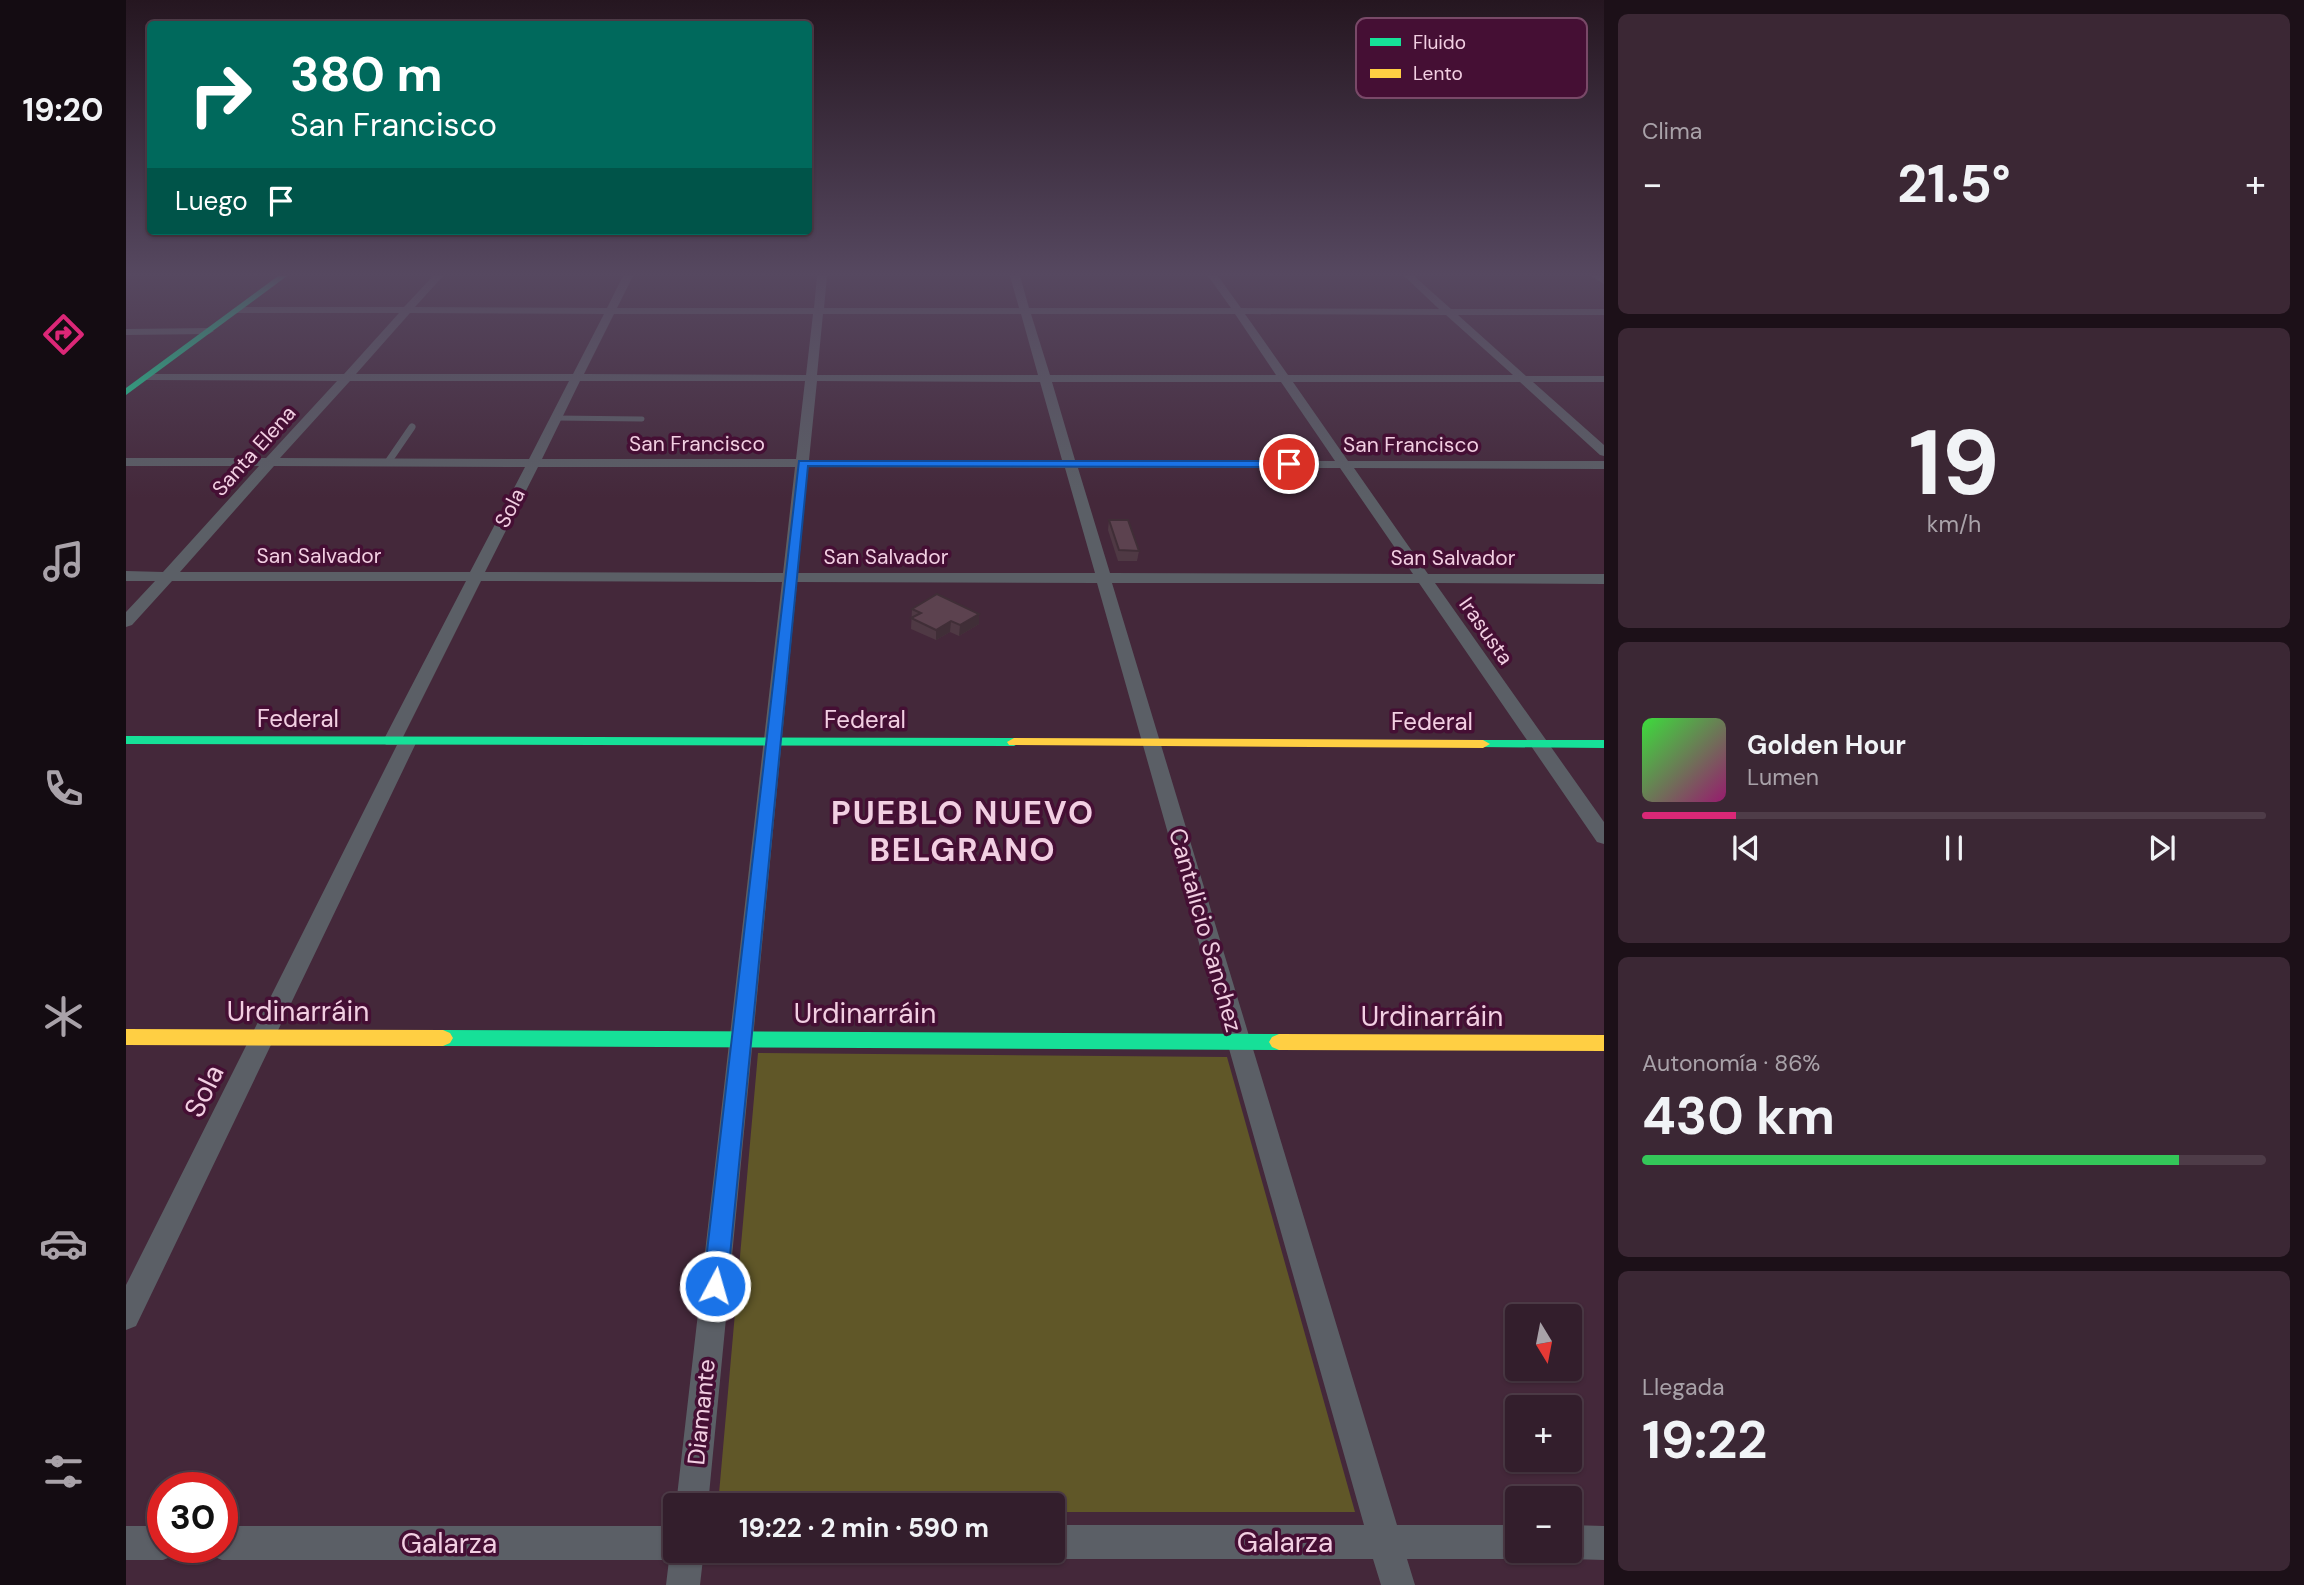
<!DOCTYPE html>
<html lang="es">
<meta charset="utf-8">
<style>
body{margin:0;font-family:"DM Sans",sans-serif;background:#3b2734;color:#f1f3f6;height:100vh;display:flex;flex-direction:column;font-size:26px;white-space:nowrap}
*{box-sizing:border-box;margin:0}
p{font-size:23px;color:#a9a2a9}
.icon{flex:none;width:38px;height:38px;fill:none;stroke:currentColor;stroke-width:2;stroke-linecap:round;stroke-linejoin:round}
.map{position:relative;flex:1;overflow:hidden}
.side{display:flex;flex-direction:column;gap:14px;padding:14px;background:#1c1018;width:700px}
.side>*{flex:none}
.top-card{position:absolute;left:21px;top:21px;width:665px;height:214px;border-radius:7px;box-shadow:0 2px 5px #0004,0 0 0 2px #4e3c48;background:#00695c;color:#fff;overflow:hidden}
.needle{width:46px;rotate:170deg}
.controls{position:absolute;left:1379px;top:1304px;display:grid;gap:14px}
.controls a{display:grid;place-items:center;width:77px;height:77px;border-radius:7px;background:#331e2c;box-shadow:0 2px 5px #0004,0 0 0 2px #4e3c48;font-size:35px}
.speed{position:absolute;left:21px;top:1472px;display:flex;gap:14px;font-size:35px;font-weight:700;text-align:center}
.speed>*{display:grid;place-content:center;width:91px;height:91px;border-radius:50%;background:#331e2c;box-shadow:0 2px 5px #0004,0 0 0 2px #4e3c48;line-height:1}
.speed .limit{border:10px solid #d22;background:#fff;color:#111}
.pin{position:absolute;display:grid;place-items:center;width:60px;height:60px;color:#fff;margin:-30px;border:4px solid #fff;border-radius:50%;box-shadow:0 2px 7px #0007}
.me{position:absolute;width:77px;margin:-38px;rotate:6deg;stroke-linejoin:round;filter:drop-shadow(0 0 5px #0008)}
.turn{display:flex;align-items:center;gap:24px;height:147px;padding:0 28px;font-size:32px}
.turn .icon{width:91px;height:91px;stroke-width:2.5}
.turn b{display:block;font-size:49px;line-height:60px}
.then{display:flex;align-items:center;height:66px;padding:0 28px;background:#0003;gap:14px;font-size:26px}
.big{font-size:52px;font-weight:700;line-height:1.1}
.side .card{flex:1;display:flex;flex-direction:column;justify-content:center;gap:10px;min-width:0;padding:0 24px;border-radius:10px;background:#3b2734}
.side .dial{align-items:center;gap:0}
.dial b{font-size:91px;line-height:1}
.song{display:flex;align-items:center;gap:21px}
.cover{width:84px;height:84px;border-radius:10px;background:linear-gradient(135deg,hsl(120 70% 55%),hsl(320 70% 35%))}
.played{height:7px;border-radius:4px;background:linear-gradient(90deg,#db2777 15%,#4e3c48 15%)}
.keys{display:flex;justify-content:space-around;direction:ltr}
.heat{display:flex;justify-content:space-between;align-items:center;font-size:38px;direction:ltr}
.charge{height:10px;border-radius:5px;background:linear-gradient(90deg,#34c759 86%,#4e3c48 0)}
.trip{position:absolute;left:537px;top:1493px;width:402px;height:70px;border-radius:7px;background:#331e2c;box-shadow:0 2px 5px #0004,0 0 0 2px #4e3c48;font-weight:700;line-height:70px;text-align:center}
main{display:flex;flex:1;min-height:0}
.menu{display:flex;flex-direction:column;width:126px;justify-content:space-around;align-items:center;background:#140c12;color:#a9a2a9}
.menu .icon{width:49px;height:49px}
.menu .on{color:#db2777}
.menu b{font-size:32px;color:#f1f3f6}
.map>svg:first-child{display:block}
.green{fill:#605728}
.lines{fill:none;stroke-linecap:round;stroke-linejoin:round}
.lane-far1{stroke:#5b5f66;stroke-width:5}
.lane{stroke:#5b5f66;stroke-width:7}
.street{fill:#5b5f66;fill-rule:evenodd}
.fast{fill:#16e098;fill-rule:evenodd}
.slow{fill:#ffcf43;fill-rule:evenodd}
.wall{fill:#4f3944}
.shaded-wall{fill:#402e37}
.building{fill:#5c424f;stroke:#402e37;stroke-width:2}
.route{fill:#1a73e8;stroke:#114b97;stroke-width:2}
.labels{text-anchor:middle;dominant-baseline:central;stroke-width:7;stroke-linejoin:round;paint-order:stroke}
.far-street-label{font-size:21px;fill:#f2cfe2;stroke:#450f34}
.street-label{font-size:24px;fill:#f2cfe2;stroke:#450f34}
.near-street-label{font-size:28px;fill:#f2cfe2;stroke:#450f34}
.district-label{font-size:32px;font-weight:bold;letter-spacing:2px;fill:#f2cfe2;stroke:#450f34}
.key{fill:#450f34;stroke:#794968;stroke-width:2}
.key-label{font-size:19px;fill:#f2cfe2}
</style>
<main>
<nav class="menu">
<b>19:20</b>
<svg class="icon on" aria-label="directions" viewBox="0 0 24 24"><path d="M12 3l9 9-9 9-9-9zM9 14v-3h6M13 9l2 2-2 2"/></svg>
<svg class="icon" aria-label="music" viewBox="0 0 24 24"><path d="M9 18V5l10-2v13"/><circle cx="6" cy="18" r="3"/><circle cx="16" cy="16" r="3"/></svg>
<svg class="icon" aria-label="phone" viewBox="0 0 24 24"><path d="M5 4h4l2 5-3 2q2 4 5 5l2-3 5 2v4C11 20 4 13 5 4z"/></svg>
<svg class="icon" aria-label="climate" viewBox="0 0 24 24"><path d="M12 3v18M4 7l16 10M4 17L20 7"/></svg>
<svg class="icon" aria-label="car" viewBox="0 0 24 24"><path d="M5 17H2v-5l4-1 3-4h7l3 4 3 1v5h-3M9 17h6M6 11h13"/><circle cx="7" cy="17" r="2"/><circle cx="17" cy="17" r="2"/></svg>
<svg class="icon" aria-label="filters" viewBox="0 0 24 24"><path d="M4 7h16M4 17h16"/><circle cx="9" cy="7" r="2"/><circle cx="15" cy="17" r="2"/></svg>
</nav>
<div class="map">
<svg width="1478" height="1585" viewBox="0 0 1478 1585">
<rect width="100%" height="100%" fill="#44283a"/>
<polygon class="green" points="632,1053 1101,1057 1229,1512 928,1512 928,1505 592,1505"/>
<g class="lines">
<polyline class="lane-far1" points="430,418 516,419"/>
<polyline class="lane" points="262,462 286,427"/>
<g class="street">
<path d="M307,276H317L289,307L481,308L497,276H507L491,308H688L691,276H701L698,308H893L884,276H894L903,308H1105L1082,276H1092L1115,308L1313,309L1278,276H1288L1325,309H1478V315H1332L1400,376H1478V382H1407L1478,445V456L1474,455L1394,382H1167L1222,461H1478V469L1228,468L1302,574H1478V584L1309,583L1478,822V844L1471,842L1293,583H986L1271,1525H1391V1550H1404L1403,1554L1391,1559H1281L1289,1585H1255L1247,1559H928L916,1554L915,1550H928V1525H1238L971,583L671,582L582,1505H550L656,582L355,581L277,737H288L291,741L10,1326L0,1330V1285L271,745H260L257,741L340,581H46L6,625L0,627V612L29,581H0V571L37,572L133,466H0V458H140L211,381L21,380L15,377L21,374H218L273,313H111L106,310L111,307H278ZM284,313L478,314L447,374H230ZM488,314H687L680,375L458,374ZM697,314H895L912,375H691ZM905,314H1109L1150,375H924ZM1119,314L1320,315L1387,375H1162ZM224,381H443L403,459L154,458ZM454,381H679L670,459H416ZM691,381L914,382L936,460H683ZM926,382H1155L1209,461L949,460ZM148,466L399,467L344,572H54ZM412,467H669L657,573L359,572ZM682,467L939,468L969,573H672ZM952,468H1214L1287,574L984,573Z"/>
<polygon points="1465,276 1476,276 1478,284"/>
<polygon points="0,329 83,328 88,331 83,334 0,335"/>
<polygon points="1444,1525 1478,1526 1478,1560 1444,1559 1432,1554 1431,1550 1444,1550"/>
<polygon points="0,1526 37,1526 37,1547 52,1547 49,1555 37,1560 0,1560"/>
<polygon points="96,1526 550,1526 550,1550 578,1550 574,1585 540,1585 543,1560 96,1560 84,1555 81,1547 96,1547"/>
</g>
<g class="fast">
<polygon points="152,276 161,276 0,395 0,388"/>
<polygon points="0,736 888,738 895,742 888,746 0,744"/>
<polygon points="1357,740 1478,740 1478,748 1352,747 1350,744 1352,741"/>
<polygon points="317,1030 1153,1034 1160,1037 1163,1042 1160,1047 1153,1050 317,1046 310,1043 307,1038 310,1033"/>
</g>
<g class="slow">
<polygon points="888,738 1357,740 1364,744 1357,748 883,745 881,742"/>
<polygon points="0,1029 317,1030 324,1033 327,1038 324,1043 317,1046 0,1045"/>
<polygon points="1153,1034 1478,1035 1478,1051 1153,1050 1146,1047 1143,1042 1146,1037"/>
</g>
</g>
<g class="wall">
<polygon points="983,520 1013,551 1011,561 992,561 982,530"/>
<polygon points="786,609 853,624 833,636 824,632 810,640 785,629"/>
</g>
<g class="shaded-wall">
<polygon points="853,614 853,624 833,636 834,625"/>
<polygon points="825,621 824,632 810,640 810,630"/>
</g>
<g class="building">
<polygon points="983,520 1002,520 1013,551 993,550"/>
<polygon points="811,594 853,614 834,625 825,621 810,630 785,618 795,613 786,609"/>
</g>
<linearGradient id="sky" x2="0" y2="1"><stop stop-color="#251620"/><stop offset="0.55" stop-color="#564860"/><stop offset="1" stop-color="#564860" stop-opacity="0"/></linearGradient>
<rect width="1478" height="498" fill="url(#sky)"/>
<polygon class="route" points="673,461 1163,461 1168,464 1163,467 682,466 601,1286 597,1294 589,1297 580,1294 577,1286"/>
<g class="labels">
<g class="far-street-label">
<text x="571" y="444">San Francisco</text>
<text x="1285" y="445">San Francisco</text>
<text transform="translate(128 451) rotate(-48)">Santa Elena</text>
<text transform="translate(384 508) rotate(-63)">Sola</text>
<text x="193" y="556">San Salvador</text>
<text x="760" y="557">San Salvador</text>
<text x="1327" y="558">San Salvador</text>
<text transform="translate(1360 631) rotate(55)">Irasusta</text>
</g>
<g class="street-label">
<text x="172" y="718">Federal</text>
<text x="739" y="719">Federal</text>
<text x="1306" y="721">Federal</text>
<text transform="translate(1080 930) rotate(74)">Cantalicio Sanchez</text>
<text transform="translate(575 1412) rotate(-84)">Diamante</text>
</g>
<g class="near-street-label">
<text x="172" y="1011">Urdinarráin</text>
<text x="739" y="1013">Urdinarráin</text>
<text x="1306" y="1016">Urdinarráin</text>
<text transform="translate(78 1091) rotate(-64)">Sola</text>
<text x="1159" y="1542">Galarza</text>
<text x="323" y="1543">Galarza</text>
</g>
<g class="district-label">
<text x="837" y="813">PUEBLO NUEVO<tspan x="837" dy="37">BELGRANO</tspan></text>
</g>
</g>
<rect x="1230" y="18" width="231" height="80" rx="10" class="key"/>
<rect x="1244" y="38" width="31" height="8" fill="#16e098"/>
<rect x="1244" y="69" width="31" height="9" fill="#ffcf43"/>
<g class="key-label">
<text x="1287" y="49">Fluido</text>
<text x="1287" y="80">Lento</text>
</g>
</svg>
<div class="controls">
<a><svg class="needle" viewBox="-14 -14 28 28"><path d="M0-13l5 13h-10z" fill="#e53935"/><path d="M0 13l5-13h-10z" fill="#a9a2a9"/></svg></a>
<a>+</a>
<a>−</a>
</div>
<div class="speed"><div class="limit">30</div></div>
<div class="pin" style="left:1163px;top:464px;background:#d93025"><svg class="icon" aria-label="arrive" viewBox="0 0 24 24"><path d="M6 21V4h12l-3 4 3 4H6"/></svg></div>
<svg class="me" style="left:589px;top:1286px" viewBox="-20 -20 40 40"><circle r="17" fill="#1a73e8" stroke="#fff" stroke-width="3"/><path d="M0-11L8 9 0 5-8 9z" fill="#fff"/></svg>
<div class="trip">19:22 · 2 min · 590 m</div>
<div class="top-card">
<div class="turn"><svg class="icon" aria-label="right" viewBox="0 0 24 24"><path d="M7 20v-9h11M14 6l5 5-5 5"/></svg><div><b>380 m</b>San Francisco</div></div>
<div class="then">Luego<svg class="icon" aria-label="arrive" viewBox="0 0 24 24"><path d="M6 21V4h12l-3 4 3 4H6"/></svg></div>
</div>
</div>
<section class="side">
<div class="card"><p>Clima</p>
<div class="heat"><a>−</a><b class="big">21.5°</b><a>+</a></div>
</div>
<div class="card dial"><b>19</b><p>km/h</p></div>
<div class="card">
<div class="song"><i class="cover"></i><div><b>Golden Hour</b><p>Lumen</p></div></div>
<div class="played"></div>
<div class="keys"><svg class="icon" aria-label="previous" viewBox="0 0 24 24"><path d="M18 5L8 12l10 7zM5 5v14"/></svg><svg class="icon" aria-label="pause" viewBox="0 0 24 24"><path d="M8 5v14M16 5v14"/></svg><svg class="icon" aria-label="next" viewBox="0 0 24 24"><path d="M6 5l10 7-10 7zM19 5v14"/></svg></div>
</div>
<div class="card"><p>Autonomía · 86%</p><b class="big">430 km</b><div class="charge"></div></div>
<div class="card"><p>Llegada</p><b class="big">19:22</b></div>
</section>
</main>
